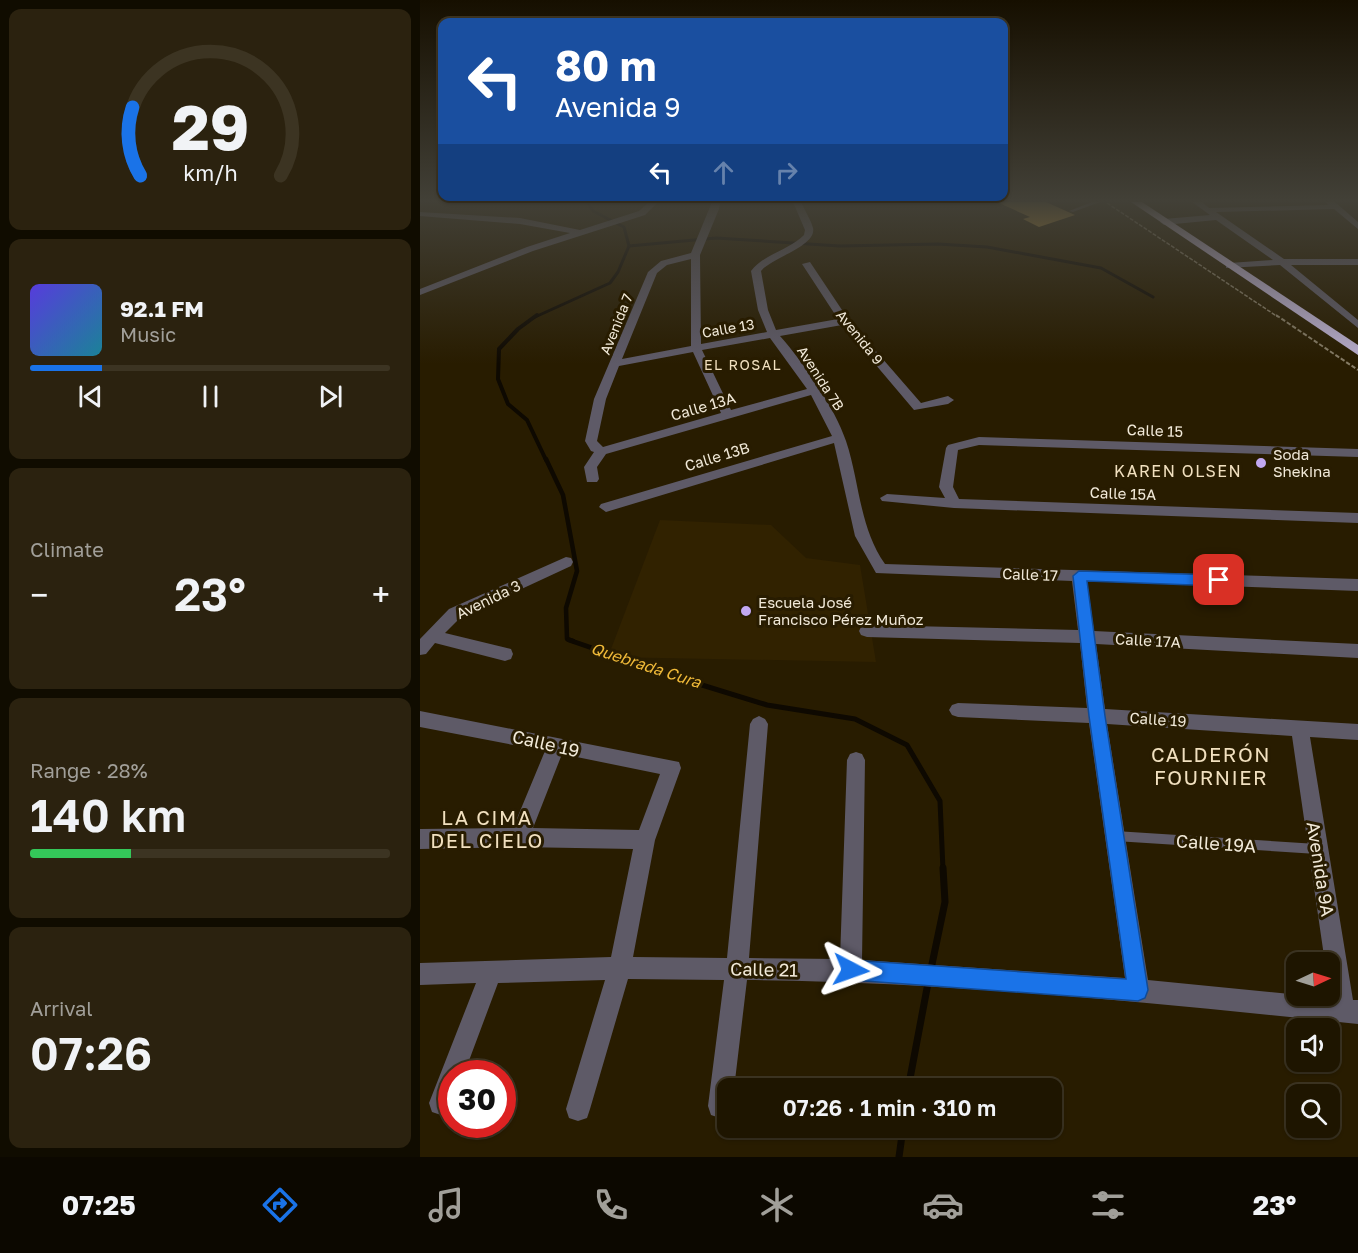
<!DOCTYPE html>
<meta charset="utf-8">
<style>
body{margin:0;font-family:"Golos Text",sans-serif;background:#2b220f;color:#f1f3f6;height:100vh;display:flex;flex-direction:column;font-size:22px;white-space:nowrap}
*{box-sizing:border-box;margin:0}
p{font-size:20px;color:#a19f99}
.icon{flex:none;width:33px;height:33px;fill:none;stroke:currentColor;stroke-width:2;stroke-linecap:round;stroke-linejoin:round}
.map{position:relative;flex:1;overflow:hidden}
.panel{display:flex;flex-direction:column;gap:9px;padding:9px;background:#100c00;width:420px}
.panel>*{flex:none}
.hud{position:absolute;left:18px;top:18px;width:570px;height:183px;border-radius:12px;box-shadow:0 2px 4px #0004,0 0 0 2px #3c3422;background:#1a4fa0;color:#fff;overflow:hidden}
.needle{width:39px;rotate:86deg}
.controls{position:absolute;left:866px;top:952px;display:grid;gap:12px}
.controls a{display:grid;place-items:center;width:54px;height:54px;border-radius:12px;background:#1e1500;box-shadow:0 2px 4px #0004,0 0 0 2px #3c3422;font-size:30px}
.speed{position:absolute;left:18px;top:1060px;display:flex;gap:12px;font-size:30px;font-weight:700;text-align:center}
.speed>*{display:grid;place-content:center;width:78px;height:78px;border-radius:50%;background:#1e1500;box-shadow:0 2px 4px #0004,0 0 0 2px #3c3422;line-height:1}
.speed .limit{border:9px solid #d22;background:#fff;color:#111}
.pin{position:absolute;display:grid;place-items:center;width:51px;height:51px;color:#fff;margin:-26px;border-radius:12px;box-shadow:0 3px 9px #0006}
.me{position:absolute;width:66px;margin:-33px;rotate:94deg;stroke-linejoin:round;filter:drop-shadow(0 0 4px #0008)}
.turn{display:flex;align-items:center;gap:21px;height:126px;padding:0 18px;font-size:27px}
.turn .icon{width:78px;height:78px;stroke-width:2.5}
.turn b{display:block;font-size:42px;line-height:51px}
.lanes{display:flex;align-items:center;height:57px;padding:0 18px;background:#0003;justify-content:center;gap:30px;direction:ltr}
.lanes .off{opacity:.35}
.big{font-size:45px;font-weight:600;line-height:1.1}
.panel .widget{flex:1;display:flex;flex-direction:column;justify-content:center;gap:9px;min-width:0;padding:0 21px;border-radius:12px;background:#2b220f}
.panel .dial{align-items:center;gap:0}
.dial svg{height:156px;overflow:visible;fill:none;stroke:#3c3422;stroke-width:7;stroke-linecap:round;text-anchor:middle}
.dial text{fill:#f1f3f6;stroke:none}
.song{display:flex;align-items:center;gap:18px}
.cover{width:72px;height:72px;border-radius:9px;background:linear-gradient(135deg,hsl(250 70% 55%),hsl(190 70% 35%))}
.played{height:6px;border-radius:3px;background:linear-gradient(90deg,#1a73e8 20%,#3c3422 20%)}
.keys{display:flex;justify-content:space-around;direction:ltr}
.heat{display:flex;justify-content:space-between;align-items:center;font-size:33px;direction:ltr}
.charge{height:9px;border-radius:4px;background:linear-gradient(90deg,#34c759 28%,#3c3422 0)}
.trip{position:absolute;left:297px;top:1078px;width:345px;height:60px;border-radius:12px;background:#1e1500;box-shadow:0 2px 4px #0004,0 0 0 2px #3c3422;font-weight:600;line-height:60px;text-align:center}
.dock{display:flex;height:96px;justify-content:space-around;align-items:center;background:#0c0800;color:#a19f99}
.dock .icon{width:42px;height:42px}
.dock .selected{color:#1a73e8}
.dock b{font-size:27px;color:#f1f3f6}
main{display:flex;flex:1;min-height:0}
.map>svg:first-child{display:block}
.built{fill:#312200}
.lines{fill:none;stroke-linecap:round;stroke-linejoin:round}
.stream-far4{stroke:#0e0901;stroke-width:3}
.stream-far3{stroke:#0e0901;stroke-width:4}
.stream-far2{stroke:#0e0901;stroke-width:4.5}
.stream-far1{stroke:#0e0901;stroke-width:5}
.stream{stroke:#0e0901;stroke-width:7}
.building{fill:#c09739}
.path-far1{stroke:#857b64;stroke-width:1.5;stroke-dasharray:4 1.5;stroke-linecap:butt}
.path{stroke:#857b64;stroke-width:2;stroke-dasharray:4.5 2;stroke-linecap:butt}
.lane{fill:#5e5a67;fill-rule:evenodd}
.street{fill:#5e5a67;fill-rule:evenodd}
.highway{fill:#b9aecf;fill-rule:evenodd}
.route{fill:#1a73e8;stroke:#114b97;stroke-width:1.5}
.poi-dot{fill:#c2a8f2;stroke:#281c00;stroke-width:2}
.labels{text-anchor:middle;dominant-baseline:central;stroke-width:6;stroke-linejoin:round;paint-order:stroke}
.far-street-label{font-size:14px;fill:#f1e9d8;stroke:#281c00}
.far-neighbourhood-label{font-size:14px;letter-spacing:1.5px;fill:#f1e0bf;stroke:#281c00}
.street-label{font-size:15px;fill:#f1e9d8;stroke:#281c00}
.poi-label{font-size:15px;fill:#f1e9d8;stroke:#281c00;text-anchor:start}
.neighbourhood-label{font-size:16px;letter-spacing:1.5px;fill:#f1e0bf;stroke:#281c00}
.water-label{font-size:16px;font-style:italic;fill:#efb938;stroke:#281c00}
.near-street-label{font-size:18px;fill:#f1e9d8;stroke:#281c00}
.near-neighbourhood-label{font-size:20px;letter-spacing:1.5px;fill:#f1e0bf;stroke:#281c00}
</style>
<main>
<section class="panel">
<div class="widget dial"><svg viewBox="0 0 100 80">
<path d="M14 69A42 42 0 1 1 86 69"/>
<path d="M14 69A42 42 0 0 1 10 34" stroke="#1a73e8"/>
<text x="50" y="56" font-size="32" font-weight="700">29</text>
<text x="50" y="72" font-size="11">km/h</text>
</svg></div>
<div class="widget">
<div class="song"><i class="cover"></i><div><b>92.1 FM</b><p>Music</p></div></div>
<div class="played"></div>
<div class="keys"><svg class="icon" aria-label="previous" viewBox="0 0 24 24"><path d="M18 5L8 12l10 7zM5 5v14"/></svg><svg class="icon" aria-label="pause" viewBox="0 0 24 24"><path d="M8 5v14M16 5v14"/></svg><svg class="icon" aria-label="next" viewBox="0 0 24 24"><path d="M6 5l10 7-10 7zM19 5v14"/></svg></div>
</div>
<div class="widget"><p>Climate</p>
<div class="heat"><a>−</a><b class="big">23°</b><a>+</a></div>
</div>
<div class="widget"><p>Range · 28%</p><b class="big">140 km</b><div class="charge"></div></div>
<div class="widget"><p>Arrival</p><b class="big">07:26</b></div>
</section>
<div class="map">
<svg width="938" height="1157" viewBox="0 0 938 1157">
<rect width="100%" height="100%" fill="#281c00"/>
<polygon class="built" points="240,520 351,525 386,558 440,565 456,662 188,657"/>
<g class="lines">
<g class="stream-far4">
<polyline points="209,246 296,238 420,246 518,244 567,247 681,268 733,297"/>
<polyline points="115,317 190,283 198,272 209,246 204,227 173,211 167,202"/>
</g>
<polyline class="stream-far3" points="117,315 98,329 79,349 78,379 88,404 107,420 126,460"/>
<polyline class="stream-far2" points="126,459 143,495 157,571 146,608 147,639 153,641"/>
<polyline class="stream-far1" points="149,640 256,677 347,705 435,719 487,745 520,801 523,870"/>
<g class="stream">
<polyline points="511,969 525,902 523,868"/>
<polyline points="488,1089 508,983"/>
<polyline points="479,1157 483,1128"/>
</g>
</g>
<polygon class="building" points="577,202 626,202 655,215 619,227 603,219 610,217"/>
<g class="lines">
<polyline class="path-far1" points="687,203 858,317"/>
<polyline class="path" points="856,315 938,370"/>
<g class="lane">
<polygon points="672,202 680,202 653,212 649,211"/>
<polygon points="695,831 897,844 901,845 903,849 901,853 897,854 695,841 691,840 690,836 691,832"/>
</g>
<g class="street">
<polygon points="229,202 238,202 225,215 113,251 0,295 0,289 107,247 150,233 100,224 0,216 0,212 100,218 160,230 219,211"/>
<path d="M292,202H300L299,209L280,255L281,344L347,332L338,310L331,271C345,253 368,251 384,235L385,230L373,202H381C385,211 391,220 393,228C397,246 351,258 341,271L348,310L356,330L418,319L382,264L390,262L428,319L501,403L528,396L534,400L528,404L494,410L422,325L360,336C383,362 415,408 426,441C440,483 439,527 465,564L938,579V591L667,581L674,631L938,644V658L676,644L685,709L938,724V740L890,737L933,1000H938V1024C735,1003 531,982 327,980L314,1089H308V1115L300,1118L291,1115L288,1106L304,980L208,979L170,1109L167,1118L158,1121L149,1118L146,1109L185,980L78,983L44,1074H32L30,1112L21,1115L12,1112L9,1103L56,983L0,985V963L191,957L213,849L99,847L0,849V829L93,828L125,751L0,727V711L259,762L261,768L235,840L213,957L307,958L330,724L333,719L339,716L345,719L348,724L329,958L420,959L427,760L430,754L436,752L442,754L445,760L442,960L705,978L669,723L538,717L532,715L529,710L532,705L538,703L667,708L660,643L447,637L441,635L439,631L441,627L447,625L658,630L652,581L456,573L435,536L414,443L186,512L179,507L181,504L412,436L391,395L186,454L177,467L179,479L177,482H167L164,467L174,452L171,451L165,441L174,399L228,272L241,261L271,253ZM271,259V346L202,359L237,273L247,265ZM350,338L387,389L311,410L282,350ZM273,352L301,413L183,447L177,441L186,399L199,366ZM687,724L872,736L905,963H909L910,998L728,980ZM142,754L240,774L219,830L113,828Z"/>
<polygon points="772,202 782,202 789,208 908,205 906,202 915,202 938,222 938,229 914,209 796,212 864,259 938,259 938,265 871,265 938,320 938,328 860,265 806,268 806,264 809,263 853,260 796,220 744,225 740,222 744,219 790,215"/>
<polygon points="559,437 938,449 938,457 559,445 538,450 533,487 539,499 938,513 938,523 534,508 462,501 460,498 467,494 525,498 519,487 526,448 528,445"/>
<polygon points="146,557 151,558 153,562 151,566 41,617 25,633 91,649 93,654 91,659 85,661 15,643 6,654 0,655 0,639 29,609"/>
</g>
<polygon class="highway" points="711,202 722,202 938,345 938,355"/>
</g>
<linearGradient id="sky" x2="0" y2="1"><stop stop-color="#160f00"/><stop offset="0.55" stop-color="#424037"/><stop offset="1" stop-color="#424037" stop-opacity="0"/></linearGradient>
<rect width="938" height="364" fill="url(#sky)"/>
<polygon class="route" points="659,571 799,575 806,580 799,586 667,581 685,716 728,990 725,998 718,1001 431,980 424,977 421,970 424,963 431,960 706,979 669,716 653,576"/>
<g class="poi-dot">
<circle cx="841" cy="463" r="6"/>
<circle cx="326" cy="611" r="6"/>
</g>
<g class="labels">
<g class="far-street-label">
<text transform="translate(196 324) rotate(-68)">Avenida 7</text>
<text transform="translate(308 328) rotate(-10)">Calle 13</text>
<text transform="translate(440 337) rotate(51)">Avenida 9</text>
<text transform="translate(401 378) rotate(57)">Avenida 7B</text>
</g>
<g class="far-neighbourhood-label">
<text x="323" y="364">EL ROSAL</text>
</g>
<g class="street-label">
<text transform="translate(283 406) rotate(-16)">Calle 13A</text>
<text transform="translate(735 430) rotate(2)">Calle 15</text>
<text transform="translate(297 456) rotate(-17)">Calle 13B</text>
<text transform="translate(703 493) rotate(2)">Calle 15A</text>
<text transform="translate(610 574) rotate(2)">Calle 17</text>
<text transform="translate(68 599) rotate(-26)">Avenida 3</text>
<text transform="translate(728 640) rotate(3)">Calle 17A</text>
<text transform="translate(738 719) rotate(4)">Calle 19</text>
</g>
<g class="poi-label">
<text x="853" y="454">Soda<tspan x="853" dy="17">Shekina</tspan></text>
<text x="338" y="602">Escuela José<tspan x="338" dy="17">Francisco Pérez Muñoz</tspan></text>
</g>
<g class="neighbourhood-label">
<text x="758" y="471">KAREN OLSEN</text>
</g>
<g class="water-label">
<text transform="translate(226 665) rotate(18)">Quebrada Cura</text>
</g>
<g class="near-street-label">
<text transform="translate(126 743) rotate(13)">Calle 19</text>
<text transform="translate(796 843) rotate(4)">Calle 19A</text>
<text transform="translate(901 869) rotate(81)">Avenida 9A</text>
<text transform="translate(344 969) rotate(1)">Calle 21</text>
</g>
<g class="near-neighbourhood-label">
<text x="791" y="754">CALDERÓN<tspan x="791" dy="23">FOURNIER</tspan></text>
<text x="67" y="817">LA CIMA<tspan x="67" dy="23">DEL CIELO</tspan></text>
</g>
</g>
</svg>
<div class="controls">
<a><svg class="needle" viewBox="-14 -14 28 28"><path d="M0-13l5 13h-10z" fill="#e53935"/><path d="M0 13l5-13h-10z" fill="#a19f99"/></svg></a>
<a><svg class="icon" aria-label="sound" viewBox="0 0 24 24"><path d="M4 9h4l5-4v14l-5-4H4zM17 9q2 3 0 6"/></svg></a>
<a><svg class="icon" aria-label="search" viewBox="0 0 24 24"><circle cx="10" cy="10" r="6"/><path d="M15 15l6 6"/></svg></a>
</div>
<div class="speed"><div class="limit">30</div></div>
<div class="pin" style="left:799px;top:580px;background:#d93025"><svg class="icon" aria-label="arrive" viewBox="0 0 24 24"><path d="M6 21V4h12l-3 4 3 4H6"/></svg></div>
<svg class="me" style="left:431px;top:970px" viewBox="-20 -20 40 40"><path d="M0-17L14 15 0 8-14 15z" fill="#1a73e8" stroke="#fff" stroke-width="4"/></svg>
<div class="trip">07:26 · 1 min · 310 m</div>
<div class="hud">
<div class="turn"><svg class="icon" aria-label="left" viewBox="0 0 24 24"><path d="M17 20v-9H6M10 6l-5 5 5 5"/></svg><div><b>80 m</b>Avenida 9</div></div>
<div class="lanes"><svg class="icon" aria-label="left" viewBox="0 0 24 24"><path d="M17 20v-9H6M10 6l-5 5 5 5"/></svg><svg class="icon off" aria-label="ahead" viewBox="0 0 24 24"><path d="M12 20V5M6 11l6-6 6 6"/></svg><svg class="icon off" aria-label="right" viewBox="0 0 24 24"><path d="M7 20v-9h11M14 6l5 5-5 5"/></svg></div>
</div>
</div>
</main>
<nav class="dock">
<b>07:25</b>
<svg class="icon selected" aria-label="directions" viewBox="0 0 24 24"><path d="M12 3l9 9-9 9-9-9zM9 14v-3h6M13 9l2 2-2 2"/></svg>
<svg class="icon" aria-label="music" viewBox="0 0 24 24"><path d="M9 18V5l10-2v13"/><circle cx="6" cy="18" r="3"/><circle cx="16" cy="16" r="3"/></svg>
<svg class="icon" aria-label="phone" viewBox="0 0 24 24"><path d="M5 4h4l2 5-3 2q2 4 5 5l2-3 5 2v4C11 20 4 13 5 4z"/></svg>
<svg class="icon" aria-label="climate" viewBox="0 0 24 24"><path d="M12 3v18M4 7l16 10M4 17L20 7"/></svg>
<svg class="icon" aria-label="car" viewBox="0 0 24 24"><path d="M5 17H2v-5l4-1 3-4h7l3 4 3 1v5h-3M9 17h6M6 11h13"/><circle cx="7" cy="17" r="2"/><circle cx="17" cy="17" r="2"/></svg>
<svg class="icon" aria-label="filters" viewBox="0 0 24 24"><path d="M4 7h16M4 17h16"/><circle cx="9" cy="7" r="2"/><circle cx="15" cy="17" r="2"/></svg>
<b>23°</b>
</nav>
